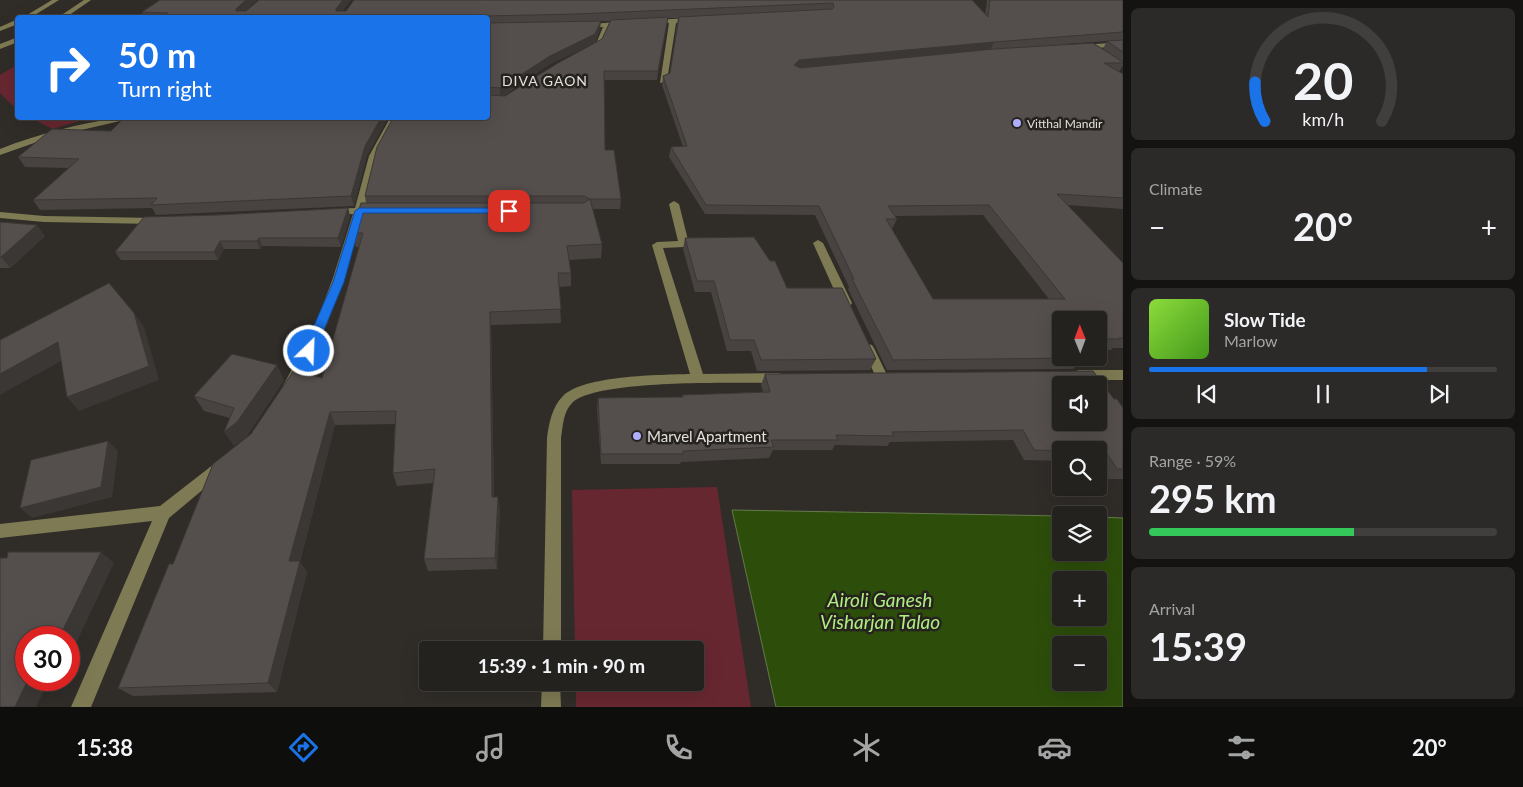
<!DOCTYPE html>
<meta charset="utf-8">
<style>
body{margin:0;font-family:Lato,sans-serif;background:#2c2a28;color:#f1f3f6;height:100vh;display:flex;flex-direction:column;font-size:19px;white-space:nowrap}
*{box-sizing:border-box;margin:0}
p{font-size:16px;color:#a3a4a4}
.icon{flex:none;width:28px;height:28px;fill:none;stroke:currentColor;stroke-width:2;stroke-linecap:round;stroke-linejoin:round}
.map{position:relative;flex:1;overflow:hidden}
.side{display:flex;flex-direction:column;gap:8px;padding:8px;background:#141311;width:400px}
.side>*{flex:none}
.banner{position:absolute;left:15px;top:15px;width:475px;height:105px;border-radius:5px;box-shadow:0 5px 20px #0002,0 0 0 1px #413f3d;background:#1a73e8;color:#fff;overflow:hidden}
.needle{width:32px;rotate:359deg}
.buttons{position:absolute;left:1052px;top:311px;display:grid;gap:10px}
.buttons a{display:grid;place-items:center;width:55px;height:55px;border-radius:5px;background:#24221f;box-shadow:0 5px 20px #0002,0 0 0 1px #413f3d;font-size:25px}
.speed{position:absolute;left:15px;top:626px;display:flex;gap:10px;font-size:25px;font-weight:700;text-align:center}
.speed>*{display:grid;place-content:center;width:65px;height:65px;border-radius:50%;background:#24221f;box-shadow:0 5px 20px #0002,0 0 0 1px #413f3d;line-height:1}
.speed .limit{border:8px solid #d22;background:#fff;color:#111}
.pin{position:absolute;display:grid;place-items:center;width:42px;height:42px;color:#fff;margin:-21px;border-radius:10px;box-shadow:0 2px 8px #0006}
.me{position:absolute;width:55px;margin:-28px;rotate:24deg;stroke-linejoin:round;filter:drop-shadow(0 0 4px #0008)}
.turn{display:flex;align-items:center;gap:18px;height:105px;padding:0 20px;font-size:22px}
.turn .icon{width:65px;height:65px;stroke-width:2.5}
.turn b{display:block;font-size:35px;line-height:42px}
.big{font-size:38px;font-weight:700;line-height:1.1}
.side .card{flex:1;display:flex;flex-direction:column;justify-content:center;gap:8px;min-width:0;padding:0 18px;border-radius:8px;background:#2c2a28}
.side .dial{align-items:center;gap:0}
.dial svg{height:130px;overflow:visible;fill:none;stroke:#413f3d;stroke-width:7;stroke-linecap:round;text-anchor:middle}
.dial text{fill:#f1f3f6;stroke:none}
.song{display:flex;align-items:center;gap:15px}
.cover{width:60px;height:60px;border-radius:8px;background:linear-gradient(135deg,hsl(90 70% 55%),hsl(100 70% 35%))}
.played{height:5px;border-radius:2px;background:linear-gradient(90deg,#1a73e8 80%,#413f3d 80%)}
.keys{display:flex;justify-content:space-around;direction:ltr}
.heat{display:flex;justify-content:space-between;align-items:center;font-size:28px;direction:ltr}
.charge{height:8px;border-radius:4px;background:linear-gradient(90deg,#34c759 59%,#413f3d 0)}
.trip{position:absolute;left:419px;top:641px;width:285px;height:50px;border-radius:5px;background:#24221f;box-shadow:0 5px 20px #0002,0 0 0 1px #413f3d;font-weight:700;line-height:50px;text-align:center}
.menu{display:flex;height:80px;justify-content:space-around;align-items:center;background:#0e0e0c;color:#a3a4a4}
.menu .icon{width:35px;height:35px}
.menu .selected{color:#1a73e8}
.menu b{font-size:22px;color:#f1f3f6}
main{display:flex;flex:1;min-height:0}
.map>svg:first-child{display:block}
.green{fill:#672731}
.water{fill:#2d4e0b;stroke:#647a4a;fill-rule:evenodd}
.lines{fill:none;stroke-linecap:round;stroke-linejoin:round}
.minor{fill:#7e7a53;fill-rule:evenodd}
.wall{fill:#484341;fill-rule:evenodd}
.shaded-wall{fill:#3b3735}
.building{fill:#544e4c;stroke:#3b3735;fill-rule:evenodd}
.route{fill:#1a73e8;stroke:#114b97}
.poi-dot{fill:#aeaefa;stroke:#26231f;stroke-width:2}
.labels{text-anchor:middle;dominant-baseline:central;stroke-width:5;stroke-linejoin:round;paint-order:stroke}
.far-poi-label{font-size:12px;fill:#e3e1de;stroke:#26231f;text-anchor:start}
.far-neighbourhood-label{font-size:14px;letter-spacing:1px;fill:#e3e1de;stroke:#26231f}
.poi-label{font-size:15px;fill:#e3e1de;stroke:#26231f;text-anchor:start}
.near-water-label{font-size:19px;font-style:italic;fill:#b0ee80;stroke:#26231f}
</style>
<main>
<div class="map">
<svg width="1123" height="707" viewBox="0 0 1123 707">
<rect width="100%" height="100%" fill="#302d29"/>
<g class="green">
<polygon points="17,65 17,110 0,93 0,75"/>
<polygon points="30,118 89,118 53,129"/>
<polygon points="717,487 751,707 576,707 576,683 695,682 695,650 575,650 572,490"/>
</g>
<path class="water" d="M732,510L1061,516V552H1099V517L1123,518V707H776ZM1061,580H1099V618H1061ZM1061,645H1099V682H1061Z"/>
<g class="lines">
<g class="minor">
<polygon points="52,0 59,0 30,18 22,18"/>
<polygon points="84,0 91,0 65,18 57,18"/>
<polygon points="693,18 695,19 695,21 676,23 667,81 660,83 669,23 651,24 648,22 651,20"/>
<polygon points="18,19 18,24 0,31 0,27"/>
<polygon points="626,21 628,22 628,24 609,26 601,46 586,51 586,49 596,44 603,27 584,28 582,27 582,25"/>
<polygon points="18,37 18,42 0,49 0,44"/>
<polygon points="1123,42 1123,46 1083,49 1080,47 1083,45"/>
<path d="M117,118H133L51,137L0,155V149C38,134 77,124 117,118Z"/>
<path d="M390,118H398L377,156L365,208L371,211L363,214C346,275 327,334 295,390H285L283,386L316,323L333,278L353,214L334,215L329,212L334,209L355,208L369,156Z"/>
<path d="M674,201L679,204L689,244L684,247L663,248L703,374L779,373L784,375L785,378L784,381L779,383C739,383 600,379 573,402C563,411 563,426 561,438V650H543L547,438C549,423 552,407 563,396C584,375 661,375 690,374L652,245L657,242L678,241L669,204Z"/>
<polygon points="0,212 44,216 156,218 161,221 156,224 44,222 0,218"/>
<polygon points="818,240 823,243 852,303 850,306 842,306 840,303 813,243"/>
<polygon points="868,344 872,345 874,348 888,377 887,380 877,380 876,377 862,348 864,345"/>
<polygon points="1079,370 1123,370 1123,380 1079,380 1074,378 1073,375 1074,372"/>
<polygon points="219,462 224,464 226,468 224,472 169,518 91,707 71,707 152,521 0,538 0,524 160,506 214,464"/>
<polygon points="542,682 560,682 561,707 541,707"/>
</g>
</g>
<g class="wall">
<path d="M160,0H257L245,11L351,0L342,11L972,0L985,15L987,0H1123V65L1119,72L1123,74V209L1067,205L1123,263V348H1113L1111,350H1099V320H1061V358H1082L1073,369L887,370L848,289L849,287L815,215L705,214L669,157L671,147H683L662,85L663,76L670,73L678,18H668L657,80H604L605,150L621,199L620,209H593L602,244L601,258L569,260L571,273V286L559,287L561,323L491,325L494,497L500,509L497,569L428,571L424,559L434,483L397,486L393,473L395,424L335,425L300,562L307,572L277,692L133,696L118,688L173,564L322,378L359,247H356L352,233L366,203L365,196L488,118V18H145L142,12ZM600,21H610L602,39L505,96H503L550,64L595,43L600,29ZM1107,41L1103,49L1065,44ZM983,215L1049,299H933L892,229L897,219L894,216Z"/>
<polygon points="124,118 388,118 367,155 354,206 156,215 152,208 40,210 33,200 69,168 25,167 18,157 111,131"/>
<polygon points="348,208 350,216 341,247 262,246 260,249 224,249 218,260 121,260 115,252 217,215"/>
<polygon points="0,222 45,236 10,268 0,268"/>
<polygon points="685,238 787,288 876,359 870,370 757,371 751,351 727,351 711,292 695,292 683,249"/>
<polygon points="765,374 1114,399 1123,408 1123,479 1105,479 1099,469 1099,450 1061,450 1061,461 1024,460 1013,440 890,442 887,446 835,445 832,450 773,450 769,458 681,462 680,464 601,464 597,408 598,398 682,397 682,395 763,392 761,385"/>
<polygon points="284,380 246,437 234,446 230,418 204,411 194,396"/>
</g>
<g class="shaded-wall">
<polygon points="246,0 257,0 239,17 236,11 236,9"/>
<polygon points="343,0 351,0 338,17 336,9"/>
<polygon points="668,17 667,25 657,80 658,71"/>
<polygon points="601,21 600,29 595,43 550,64 500,97 500,88"/>
<polygon points="994,42 990,50 797,69 794,65 799,60"/>
<polygon points="381,118 388,118 367,155 354,206 351,196 365,146"/>
<polygon points="348,208 350,216 341,247 338,238"/>
<polygon points="37,225 45,236 10,268 1,257"/>
<polygon points="259,238 262,246 260,249 257,241"/>
<polygon points="220,241 224,249 218,260 214,252"/>
<polygon points="490,312 491,325 494,510 492,497"/>
<polygon points="134,313 144,327 159,380 79,411 67,397"/>
<polygon points="58,342 70,356 0,395 0,374"/>
<polygon points="277,365 284,380 246,437 234,446 224,432"/>
<polygon points="330,412 335,425 300,562 307,572 277,692 268,683 289,561"/>
<polygon points="108,441 118,451 112,497 32,518 20,508"/>
<polygon points="498,497 500,509 497,569 495,558"/>
<polygon points="101,552 114,563 69,658 69,638 59,638"/>
<polygon points="28,680 49,680 36,707 15,707"/>
</g>
<g class="building">
<path d="M160,0H246L236,9V11H246L259,0H343L336,9V11H346L354,0H972L988,17L990,0H1123V32L994,42L799,60L794,65L800,68L994,49L1093,43L1123,62V63H1104L1123,74V198L1057,194L1123,263V338H1119L1120,339H1099V320H1061V358H1082L893,360L852,279H854L819,206L706,205L671,147L687,146L663,76L670,73L679,17L832,9L834,7L833,3L576,14L486,16V18H162L168,13L142,12ZM989,205L1065,299H933L886,219H897L888,206Z"/>
<polygon points="668,17 658,71 604,71 605,150 614,150 621,199 590,199 584,196 365,196 377,147 393,118 488,118 488,95 505,96 558,63 602,39 611,20"/>
<polygon points="601,21 595,34 550,56 500,88 488,87 488,23"/>
<polygon points="1123,40 1123,52 1107,41"/>
<polygon points="124,118 381,118 365,146 351,196 151,205 157,198 33,200 79,159 18,157 52,129 111,131"/>
<polygon points="590,199 602,244 567,246 571,273 558,273 561,309 490,312 492,497 498,497 495,558 424,559 435,469 393,473 396,411 330,412 289,561 300,561 268,683 118,688 169,564 173,564 213,464 251,434 294,370 322,378 363,233 352,233 361,203 584,203"/>
<polygon points="348,208 338,238 259,238 257,241 220,241 214,252 115,252 144,217 217,215"/>
<polygon points="0,222 37,225 1,257 0,257"/>
<polygon points="754,237 770,261 775,261 787,288 842,288 876,359 761,360 754,340 730,340 714,281 697,281 685,238"/>
<polygon points="109,283 134,313 149,366 67,397 58,342 0,374 0,340"/>
<polygon points="232,354 277,365 237,422 224,432 234,408 194,396"/>
<path d="M1093,371L1114,399H1117L1123,408V469H1117L1106,452H1099V450L1061,451L1034,450L1023,430L892,432L894,436L836,435L838,440H771L774,447L683,451V454H601L598,398L683,397L682,395L770,392L765,374ZM1061,385H1099V422H1061Z"/>
<polygon points="108,441 101,487 20,508 31,460"/>
<polygon points="8,552 101,552 59,638 26,638 26,680 28,680 15,707 0,707 0,558 7,558"/>
</g>
<polygon class="route" points="359,208 509,208 514,211 509,213 363,213 344,282 315,351 313,354 305,354 303,351 333,282 355,211"/>
<g class="poi-dot">
<circle cx="1017" cy="123" r="5"/>
<circle cx="637" cy="436" r="5"/>
</g>
<g class="labels">
<g class="far-poi-label">
<text x="1027" y="123">Vitthal Mandir</text>
</g>
<g class="far-neighbourhood-label">
<text x="545" y="80">DIVA GAON</text>
</g>
<g class="poi-label">
<text x="647" y="436">Marvel Apartment</text>
</g>
<g class="near-water-label">
<text x="880" y="599">Airoli Ganesh<tspan x="880" dy="22">Visharjan Talao</tspan></text>
</g>
</g>
</svg>
<div class="buttons">
<a><svg class="needle" viewBox="-14 -14 28 28"><path d="M0-13l5 13h-10z" fill="#e53935"/><path d="M0 13l5-13h-10z" fill="#a3a4a4"/></svg></a>
<a><svg class="icon" aria-label="sound" viewBox="0 0 24 24"><path d="M4 9h4l5-4v14l-5-4H4zM17 9q2 3 0 6"/></svg></a>
<a><svg class="icon" aria-label="search" viewBox="0 0 24 24"><circle cx="10" cy="10" r="6"/><path d="M15 15l6 6"/></svg></a>
<a><svg class="icon" aria-label="layers" viewBox="0 0 24 24"><path d="M12 4l9 5-9 5-9-5zM3 14l9 5 9-5"/></svg></a>
<a>+</a>
<a>−</a>
</div>
<div class="speed"><div class="limit">30</div></div>
<div class="pin" style="left:509px;top:211px;background:#d93025"><svg class="icon" aria-label="arrive" viewBox="0 0 24 24"><path d="M6 21V4h12l-3 4 3 4H6"/></svg></div>
<svg class="me" style="left:309px;top:351px" viewBox="-20 -20 40 40"><circle r="17" fill="#1a73e8" stroke="#fff" stroke-width="3"/><path d="M0-11L8 9 0 5-8 9z" fill="#fff"/></svg>
<div class="trip">15:39 · 1 min · 90 m</div>
<div class="banner">
<div class="turn"><svg class="icon" aria-label="right" viewBox="0 0 24 24"><path d="M7 20v-9h11M14 6l5 5-5 5"/></svg><div><b>50 m</b>Turn right</div></div>
</div>
</div>
<section class="side">
<div class="card dial"><svg viewBox="0 0 100 80">
<path d="M14 69A42 42 0 1 1 86 69"/>
<path d="M14 69A42 42 0 0 1 8 45" stroke="#1a73e8"/>
<text x="50" y="56" font-size="32" font-weight="700">20</text>
<text x="50" y="72" font-size="11">km/h</text>
</svg></div>
<div class="card"><p>Climate</p>
<div class="heat"><a>−</a><b class="big">20°</b><a>+</a></div>
</div>
<div class="card">
<div class="song"><i class="cover"></i><div><b>Slow Tide</b><p>Marlow</p></div></div>
<div class="played"></div>
<div class="keys"><svg class="icon" aria-label="previous" viewBox="0 0 24 24"><path d="M18 5L8 12l10 7zM5 5v14"/></svg><svg class="icon" aria-label="pause" viewBox="0 0 24 24"><path d="M8 5v14M16 5v14"/></svg><svg class="icon" aria-label="next" viewBox="0 0 24 24"><path d="M6 5l10 7-10 7zM19 5v14"/></svg></div>
</div>
<div class="card"><p>Range · 59%</p><b class="big">295 km</b><div class="charge"></div></div>
<div class="card"><p>Arrival</p><b class="big">15:39</b></div>
</section>
</main>
<nav class="menu">
<b>15:38</b>
<svg class="icon selected" aria-label="directions" viewBox="0 0 24 24"><path d="M12 3l9 9-9 9-9-9zM9 14v-3h6M13 9l2 2-2 2"/></svg>
<svg class="icon" aria-label="music" viewBox="0 0 24 24"><path d="M9 18V5l10-2v13"/><circle cx="6" cy="18" r="3"/><circle cx="16" cy="16" r="3"/></svg>
<svg class="icon" aria-label="phone" viewBox="0 0 24 24"><path d="M5 4h4l2 5-3 2q2 4 5 5l2-3 5 2v4C11 20 4 13 5 4z"/></svg>
<svg class="icon" aria-label="climate" viewBox="0 0 24 24"><path d="M12 3v18M4 7l16 10M4 17L20 7"/></svg>
<svg class="icon" aria-label="car" viewBox="0 0 24 24"><path d="M5 17H2v-5l4-1 3-4h7l3 4 3 1v5h-3M9 17h6M6 11h13"/><circle cx="7" cy="17" r="2"/><circle cx="17" cy="17" r="2"/></svg>
<svg class="icon" aria-label="filters" viewBox="0 0 24 24"><path d="M4 7h16M4 17h16"/><circle cx="9" cy="7" r="2"/><circle cx="15" cy="17" r="2"/></svg>
<b>20°</b>
</nav>
